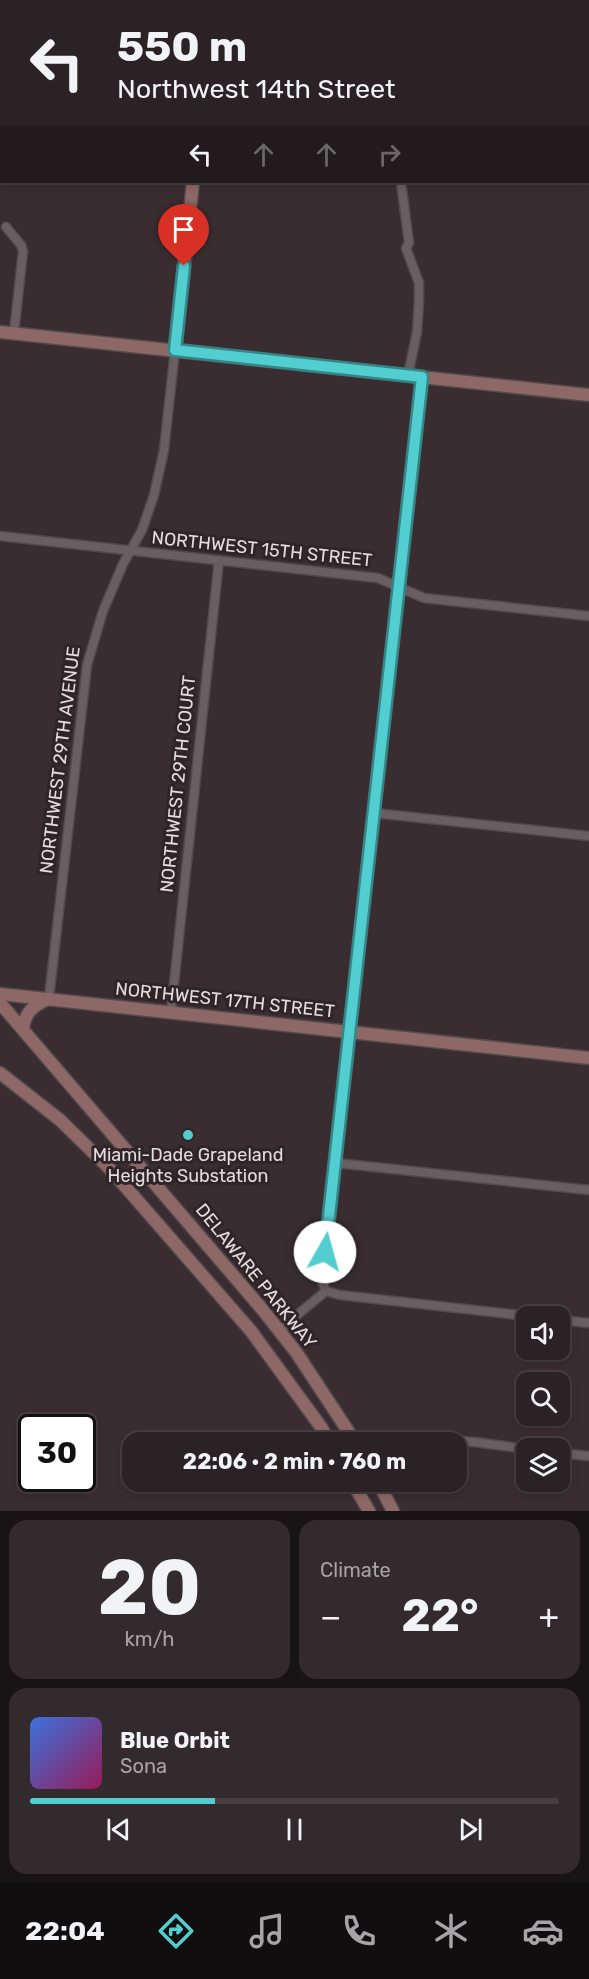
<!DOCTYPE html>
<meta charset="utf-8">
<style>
body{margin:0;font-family:Rubik,sans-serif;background:#332a2d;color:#f1f3f6;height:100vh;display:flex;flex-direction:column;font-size:22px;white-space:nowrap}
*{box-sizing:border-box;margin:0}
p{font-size:20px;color:#a6a4a7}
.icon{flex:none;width:33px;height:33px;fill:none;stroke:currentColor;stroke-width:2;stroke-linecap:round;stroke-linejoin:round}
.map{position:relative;height:1511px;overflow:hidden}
.side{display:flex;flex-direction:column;gap:9px;padding:9px;background:#181314;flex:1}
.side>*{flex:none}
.top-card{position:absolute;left:0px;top:0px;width:590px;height:183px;box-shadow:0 3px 9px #0003,0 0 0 2px #473f42;background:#2b2225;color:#f1f3f6;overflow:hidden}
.buttons{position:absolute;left:516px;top:1306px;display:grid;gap:12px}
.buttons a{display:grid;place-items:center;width:54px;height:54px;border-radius:12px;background:#2b2225;box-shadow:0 3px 9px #0003,0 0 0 2px #473f42;font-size:30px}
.speed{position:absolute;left:18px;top:1414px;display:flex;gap:12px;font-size:30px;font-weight:700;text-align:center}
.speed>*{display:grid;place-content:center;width:78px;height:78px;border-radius:50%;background:#2b2225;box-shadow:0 3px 9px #0003,0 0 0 2px #473f42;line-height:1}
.speed .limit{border:3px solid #111;border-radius:9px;background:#fff;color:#111}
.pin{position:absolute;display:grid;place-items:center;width:51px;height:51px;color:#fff;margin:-62px -26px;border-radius:50% 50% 50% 0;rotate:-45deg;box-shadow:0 0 6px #0007}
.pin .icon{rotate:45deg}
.me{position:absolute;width:66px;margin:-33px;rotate:7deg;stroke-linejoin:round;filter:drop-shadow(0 0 4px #0008)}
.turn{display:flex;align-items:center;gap:21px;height:126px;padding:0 18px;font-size:27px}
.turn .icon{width:78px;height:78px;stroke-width:2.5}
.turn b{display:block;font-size:42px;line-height:51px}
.lanes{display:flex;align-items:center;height:57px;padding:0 18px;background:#0003;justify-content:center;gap:30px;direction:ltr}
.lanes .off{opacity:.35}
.big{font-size:45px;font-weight:700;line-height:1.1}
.side .tile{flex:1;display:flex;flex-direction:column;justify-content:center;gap:9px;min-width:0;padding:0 21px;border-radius:18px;background:#332a2d}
.side .dial{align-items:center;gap:0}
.dial b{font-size:78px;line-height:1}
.song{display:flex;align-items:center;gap:18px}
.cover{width:72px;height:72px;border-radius:9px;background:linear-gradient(135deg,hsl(220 70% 55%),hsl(330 70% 35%))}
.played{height:6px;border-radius:3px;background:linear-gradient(90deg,#52cdd0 35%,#473f42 35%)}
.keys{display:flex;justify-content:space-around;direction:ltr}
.heat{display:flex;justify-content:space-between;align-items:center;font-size:33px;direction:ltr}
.side .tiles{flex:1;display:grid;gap:9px;grid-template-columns:1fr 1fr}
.tile:last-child{grid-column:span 2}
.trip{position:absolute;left:122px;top:1432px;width:345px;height:60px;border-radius:18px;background:#2b2225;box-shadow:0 3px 9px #0003,0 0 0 2px #473f42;font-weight:700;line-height:60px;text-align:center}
.tabs{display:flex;height:96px;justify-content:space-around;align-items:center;background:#110e0f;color:#a6a4a7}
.tabs .icon{width:42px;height:42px}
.tabs .on{color:#52cdd0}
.tabs b{font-size:27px;color:#f1f3f6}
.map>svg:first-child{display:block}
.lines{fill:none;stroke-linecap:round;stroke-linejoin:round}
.street-casing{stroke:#53494c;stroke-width:11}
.secondary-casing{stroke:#53494c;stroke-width:15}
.highway-casing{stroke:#53494c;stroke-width:18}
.street{stroke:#6b5e62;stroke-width:8}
.secondary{stroke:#8e6866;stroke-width:12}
.highway{stroke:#df7f70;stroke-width:15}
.route-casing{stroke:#358587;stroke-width:15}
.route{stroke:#52cdd0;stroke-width:10}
.poi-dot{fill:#52cdd0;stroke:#2f2427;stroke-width:2}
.labels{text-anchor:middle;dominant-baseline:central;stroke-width:6;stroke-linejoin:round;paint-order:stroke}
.street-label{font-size:18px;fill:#e4dcde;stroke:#2f2427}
.poi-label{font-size:18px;fill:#e4dcde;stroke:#2f2427}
</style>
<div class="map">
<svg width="589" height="1511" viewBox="0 0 589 1511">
<rect width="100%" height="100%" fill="#392d31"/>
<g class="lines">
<g class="street-casing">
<g id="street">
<polyline points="588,149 589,149"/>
<polyline points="401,182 409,243 406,248 419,283 419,300 417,332 408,375"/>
<polyline points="6,227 21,245 23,251 14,333"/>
<polyline points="0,536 378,578 424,598 589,616"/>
<polyline points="374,813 589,836"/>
<polyline points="49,998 87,665 103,611 123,564 142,530 154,495 164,450 175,350"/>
<polyline points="171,1012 219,560"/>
<polyline points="336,1163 589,1190"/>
<polyline points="326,1291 322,1281 322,1274 421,377"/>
<polyline points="326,1291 340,1295 536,1317"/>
<polyline points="560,1320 589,1323"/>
<polyline points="279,1330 326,1291"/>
<path d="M402,1443C428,1432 498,1446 528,1449"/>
<polyline points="560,1453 589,1456"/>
</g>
</g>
<g class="secondary-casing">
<g id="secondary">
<polyline points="213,2 213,0"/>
<polyline points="0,332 589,395"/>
<polyline points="175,350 193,182"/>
<polyline points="0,994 589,1058"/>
<polyline points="0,1003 262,1309 296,1352 356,1443"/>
<path d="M23,1028C26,1011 33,1006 48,999"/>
<polyline points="0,1073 60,1120 110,1169 251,1331 321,1427 330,1443"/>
<polyline points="352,1482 369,1511"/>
<polyline points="378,1482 393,1511"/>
</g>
</g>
<g class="highway-casing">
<g id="highway">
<polyline points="431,0 494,2"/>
<polyline points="412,2 427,0"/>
<polyline points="588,4 589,4"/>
<polyline points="0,30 2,30"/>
</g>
</g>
<use href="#street" class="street"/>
<use href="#secondary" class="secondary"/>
<use href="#highway" class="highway"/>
</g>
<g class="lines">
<g class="route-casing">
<polyline id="route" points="184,266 175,350 422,377 325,1252"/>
</g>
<use href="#route" class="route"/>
</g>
<circle class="poi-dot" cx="188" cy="1135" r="6"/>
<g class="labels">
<g class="street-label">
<text transform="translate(262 549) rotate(6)">NORTHWEST 15TH STREET</text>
<text transform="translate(60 760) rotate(-83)">NORTHWEST 29TH AVENUE</text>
<text transform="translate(178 784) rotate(-84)">NORTHWEST 29TH COURT</text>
<text transform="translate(225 1000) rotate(6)">NORTHWEST 17TH STREET</text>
<text transform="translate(256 1276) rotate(51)">DELAWARE PARKWAY</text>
</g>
<g class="poi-label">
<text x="188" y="1155">Miami-Dade Grapeland<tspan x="188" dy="21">Heights Substation</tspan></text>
</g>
</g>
</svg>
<div class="buttons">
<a><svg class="icon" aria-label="sound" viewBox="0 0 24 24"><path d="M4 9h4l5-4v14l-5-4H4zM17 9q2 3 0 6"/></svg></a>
<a><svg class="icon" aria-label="search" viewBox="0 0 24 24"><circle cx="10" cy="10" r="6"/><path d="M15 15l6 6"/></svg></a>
<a><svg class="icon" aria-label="layers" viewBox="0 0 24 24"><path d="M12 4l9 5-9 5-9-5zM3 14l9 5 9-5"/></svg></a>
</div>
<div class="speed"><div class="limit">30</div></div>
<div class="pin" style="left:184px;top:266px;background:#d93025"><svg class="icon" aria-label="arrive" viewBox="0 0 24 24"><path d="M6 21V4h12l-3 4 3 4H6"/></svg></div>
<svg class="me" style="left:325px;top:1252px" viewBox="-20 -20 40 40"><circle r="19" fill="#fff"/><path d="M0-13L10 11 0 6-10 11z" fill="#52cdd0"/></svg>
<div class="trip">22:06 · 2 min · 760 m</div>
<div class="top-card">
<div class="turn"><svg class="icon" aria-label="left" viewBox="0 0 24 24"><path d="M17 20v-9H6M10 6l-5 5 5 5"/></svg><div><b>550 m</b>Northwest 14th Street</div></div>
<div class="lanes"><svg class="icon" aria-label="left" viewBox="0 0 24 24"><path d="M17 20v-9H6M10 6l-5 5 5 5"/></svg><svg class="icon off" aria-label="ahead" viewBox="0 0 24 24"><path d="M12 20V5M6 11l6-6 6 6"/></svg><svg class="icon off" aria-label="ahead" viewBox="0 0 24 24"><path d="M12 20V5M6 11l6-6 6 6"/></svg><svg class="icon off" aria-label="right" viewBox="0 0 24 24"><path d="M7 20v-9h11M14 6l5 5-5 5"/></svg></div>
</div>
</div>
<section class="side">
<div class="tiles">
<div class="tile dial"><b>20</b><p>km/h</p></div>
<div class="tile"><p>Climate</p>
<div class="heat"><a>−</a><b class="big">22°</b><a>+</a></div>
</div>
<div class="tile">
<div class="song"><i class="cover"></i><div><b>Blue Orbit</b><p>Sona</p></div></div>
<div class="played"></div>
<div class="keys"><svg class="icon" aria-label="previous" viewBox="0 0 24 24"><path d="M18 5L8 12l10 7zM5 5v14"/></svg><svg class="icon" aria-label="pause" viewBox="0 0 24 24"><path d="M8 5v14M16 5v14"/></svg><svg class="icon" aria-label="next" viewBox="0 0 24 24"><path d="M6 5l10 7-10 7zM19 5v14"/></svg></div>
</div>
</div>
</section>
<nav class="tabs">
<b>22:04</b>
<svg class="icon on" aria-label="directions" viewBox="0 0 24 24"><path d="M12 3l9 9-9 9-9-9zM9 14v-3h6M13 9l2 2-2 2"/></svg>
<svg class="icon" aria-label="music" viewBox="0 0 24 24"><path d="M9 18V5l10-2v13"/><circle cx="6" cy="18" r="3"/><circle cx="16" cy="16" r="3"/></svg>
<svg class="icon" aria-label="phone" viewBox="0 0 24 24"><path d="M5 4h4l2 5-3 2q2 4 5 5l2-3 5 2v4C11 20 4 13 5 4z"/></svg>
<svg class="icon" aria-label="climate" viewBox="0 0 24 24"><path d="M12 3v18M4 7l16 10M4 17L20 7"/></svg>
<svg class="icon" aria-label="car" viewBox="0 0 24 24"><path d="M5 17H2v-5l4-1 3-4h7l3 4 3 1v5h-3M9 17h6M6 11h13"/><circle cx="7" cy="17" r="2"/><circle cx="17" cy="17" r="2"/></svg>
</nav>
